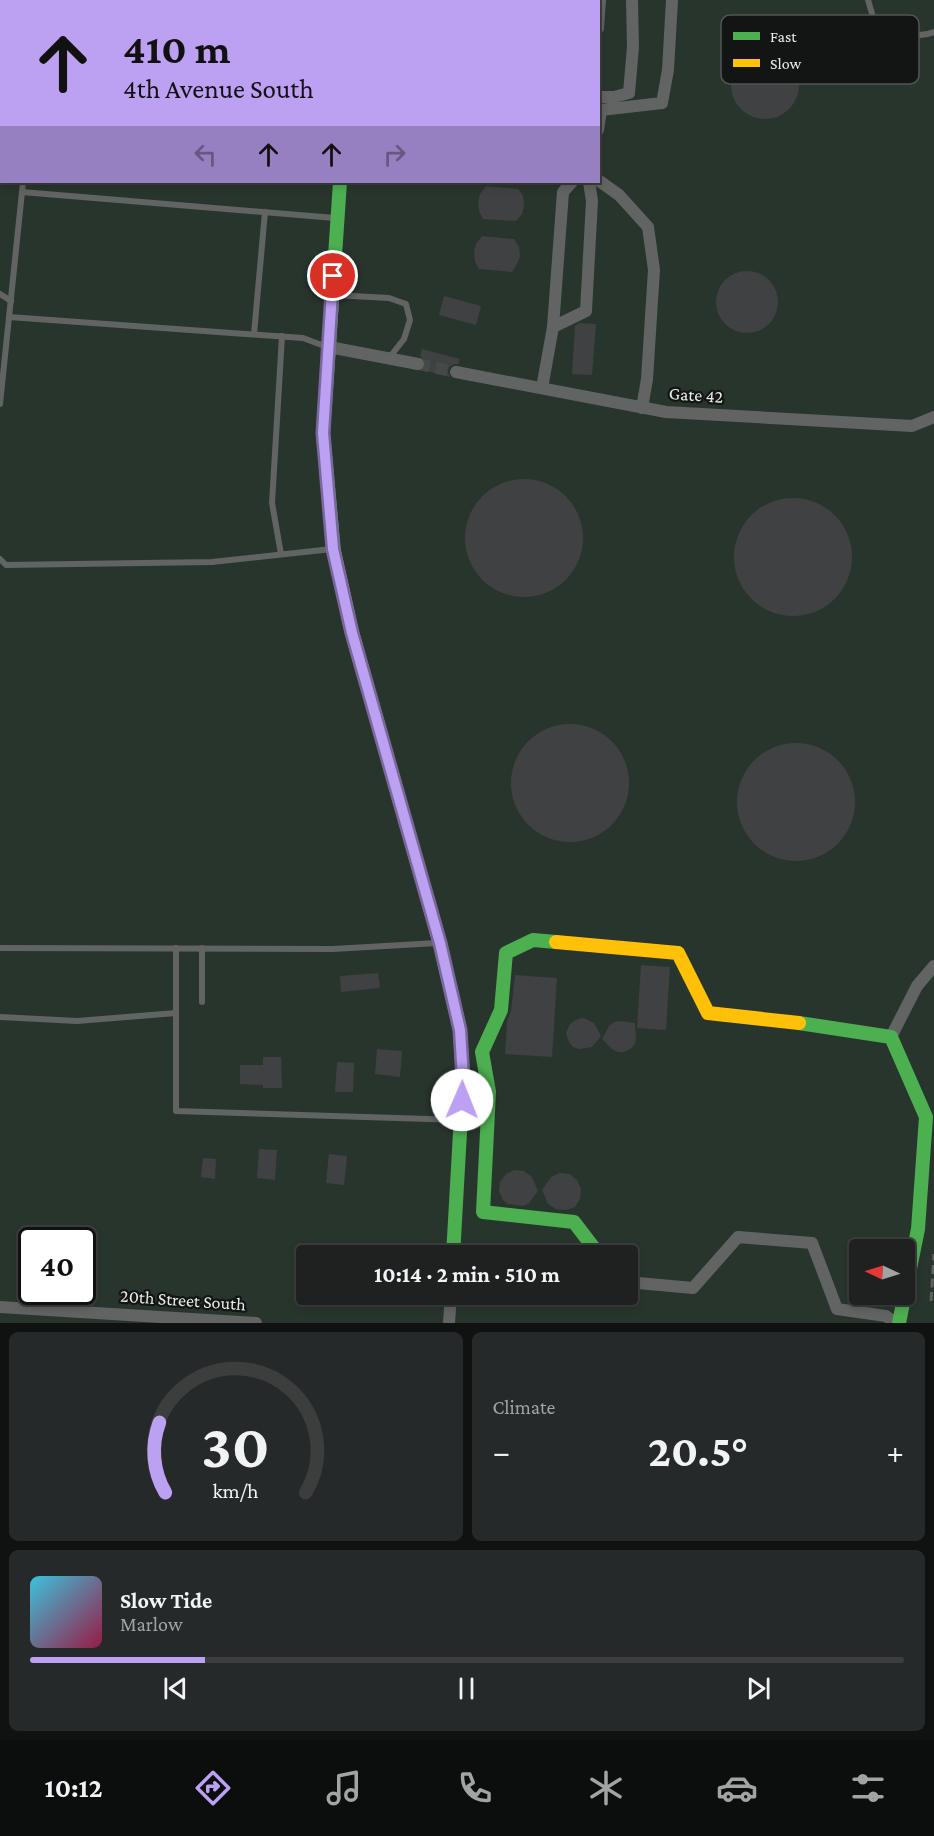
<!DOCTYPE html>
<meta charset="utf-8">
<style>
body{margin:0;font-family:"Crimson Pro",serif;background:#262929;color:#f1f3f6;height:100vh;display:flex;flex-direction:column;font-size:22px;white-space:nowrap}
*{box-sizing:border-box;margin:0}
p{font-size:20px;color:#a1a3a5}
.icon{flex:none;width:33px;height:33px;fill:none;stroke:currentColor;stroke-width:2;stroke-linecap:round;stroke-linejoin:round}
.map{position:relative;height:1323px;overflow:hidden}
.panel{display:flex;flex-direction:column;gap:9px;padding:9px;background:#101212;flex:1}
.panel>*{flex:none}
.hud{position:absolute;left:0px;top:0px;width:600px;height:183px;box-shadow:0 3px 9px #0003,0 0 0 2px #3c3e3e;background:#bca0f2;color:#111;overflow:hidden}
.needle{width:39px;rotate:274deg}
.tools{position:absolute;left:849px;top:1239px;display:grid;gap:12px}
.tools a{display:grid;place-items:center;width:66px;height:66px;border-radius:6px;background:#1e2120;box-shadow:0 3px 9px #0003,0 0 0 2px #3c3e3e;font-size:30px}
.speed{position:absolute;left:18px;top:1227px;display:flex;gap:12px;font-size:30px;font-weight:700;text-align:center}
.speed>*{display:grid;place-content:center;width:78px;height:78px;border-radius:50%;background:#1e2120;box-shadow:0 3px 9px #0003,0 0 0 2px #3c3e3e;line-height:1}
.speed .limit{border:3px solid #111;border-radius:9px;background:#fff;color:#111}
.pin{position:absolute;display:grid;place-items:center;width:51px;height:51px;color:#fff;margin:-26px;border:3px solid #fff;border-radius:50%;box-shadow:0 2px 6px #0007}
.me{position:absolute;width:66px;margin:-33px;rotate:1deg;stroke-linejoin:round;filter:drop-shadow(0 0 4px #0008)}
.turn{display:flex;align-items:center;gap:21px;height:126px;padding:0 24px;font-size:27px}
.turn .icon{width:78px;height:78px;stroke-width:2.5}
.turn b{display:block;font-size:42px;line-height:51px}
.lanes{display:flex;align-items:center;height:57px;padding:0 24px;background:#0003;justify-content:center;gap:30px;direction:ltr}
.lanes .off{opacity:.35}
.big{font-size:45px;font-weight:700;line-height:1.1}
.panel .widget{flex:1;display:flex;flex-direction:column;justify-content:center;gap:9px;min-width:0;padding:0 21px;border-radius:9px;background:#262929}
.panel .dial{align-items:center;gap:0}
.dial svg{height:156px;overflow:visible;fill:none;stroke:#3c3e3e;stroke-width:7;stroke-linecap:round;text-anchor:middle}
.dial text{fill:#f1f3f6;stroke:none}
.song{display:flex;align-items:center;gap:18px}
.cover{width:72px;height:72px;border-radius:9px;background:linear-gradient(135deg,hsl(190 70% 55%),hsl(340 70% 35%))}
.played{height:6px;border-radius:3px;background:linear-gradient(90deg,#bca0f2 20%,#3c3e3e 20%)}
.keys{display:flex;justify-content:space-around;direction:ltr}
.heat{display:flex;justify-content:space-between;align-items:center;font-size:33px;direction:ltr}
.panel .tiles{flex:1;display:grid;gap:9px;grid-template-columns:1fr 1fr}
.widget:last-child{grid-column:span 2}
.trip{position:absolute;left:296px;top:1245px;width:342px;height:60px;border-radius:6px;background:#1e2120;box-shadow:0 3px 9px #0003,0 0 0 2px #3c3e3e;font-weight:700;line-height:60px;text-align:center}
.tabs{display:flex;height:96px;justify-content:space-around;align-items:center;background:#0c0d0d;color:#a1a3a5}
.tabs .icon{width:42px;height:42px}
.tabs .active{color:#bca0f2}
.tabs b{font-size:27px;color:#f1f3f6}
.map>svg:first-child{display:block}
.built{fill:#28352d;fill-rule:evenodd}
.building{fill:#404142}
.lines{fill:none;stroke-linecap:round;stroke-linejoin:round}
.street-tunnel{stroke:#454947;stroke-width:12;stroke-dasharray:12 6;stroke-linecap:butt}
.lane{stroke:#626463;stroke-width:6}
.street{stroke:#626463;stroke-width:12}
.fast{stroke:#4caf50;stroke-width:14}
.slow{stroke:#ffc107;stroke-width:14}
.rail{stroke:#5f6160;stroke-width:3;stroke-dasharray:9 4.5;stroke-linecap:butt}
.route-casing{stroke:#7a689d;stroke-width:15}
.route{stroke:#bca0f2;stroke-width:10}
.labels{text-anchor:middle;dominant-baseline:central;stroke-width:4.5;stroke-linejoin:round;paint-order:stroke}
.street-label{font-size:18px;fill:#e7ece9;stroke:#121513}
.key{fill:#121513;stroke:#525653;stroke-width:1.5}
.key-label{font-size:16px;fill:#e7ece9}
</style>
<div class="map">
<svg width="934" height="1323" viewBox="0 0 934 1323">
<rect width="100%" height="100%" fill="#282c2a"/>
<path class="built" d="M0,0H934V1323H0ZM2,2H598V182H2ZM32,1240H82V1292H32ZM860,1250H904V1294H860ZM306,1256H627V1294H306Z"/>
<g class="building">
<circle cx="765" cy="85" r="34"/>
<polygon points="486,186 518,189 523,196 524,206 522,214 516,221 483,219 479,211 478,202 480,194"/>
<polygon points="482,236 514,239 519,247 520,256 517,264 512,272 479,269 475,261 474,252 476,244"/>
<circle cx="747" cy="302" r="31"/>
<polygon points="444,296 481,306 476,325 439,315"/>
<polygon points="579,323 596,324 592,375 572,374 575,326"/>
<polygon points="422,349 460,359 458,364 454,364 449,367 448,371 450,377 424,370 426,362 420,356"/>
<circle cx="524" cy="538" r="59"/>
<circle cx="793" cy="557" r="59"/>
<circle cx="570" cy="783" r="59"/>
<circle cx="796" cy="802" r="59"/>
<polygon points="641,965 670,967 666,1030 637,1028"/>
<polygon points="378,973 380,988 341,992 340,976"/>
<polygon points="515,975 557,978 552,1057 505,1054 507,1021 511,1011"/>
<polygon points="582,1018 588,1020 594,1023 601,1036 592,1047 579,1049 573,1047 569,1042 566,1033 570,1024 576,1020"/>
<polygon points="621,1021 635,1023 636,1038 635,1044 630,1049 624,1052 618,1052 612,1049 602,1039 609,1026 614,1022"/>
<polygon points="377,1049 402,1051 400,1077 375,1074"/>
<polygon points="263,1057 281,1057 282,1088 263,1088 263,1085 240,1084 240,1065 263,1065"/>
<polygon points="337,1062 354,1063 353,1092 335,1092"/>
<polygon points="259,1149 277,1150 275,1180 257,1178"/>
<polygon points="329,1154 347,1156 344,1185 326,1183"/>
<polygon points="203,1158 216,1159 215,1179 201,1177"/>
<polygon points="514,1170 524,1171 532,1177 538,1191 529,1203 523,1206 508,1204 503,1200 499,1191 500,1182 506,1174"/>
<polygon points="560,1173 570,1174 577,1180 581,1189 580,1199 575,1207 566,1210 556,1209 548,1204 542,1190 551,1177"/>
</g>
<g class="lines">
<polyline class="street-tunnel" points="418,364 456,372"/>
<g class="lane">
<path d="M868,0L873,17C891,29 913,41 934,32"/>
<polyline points="39,2 39,0"/>
<polyline points="385,2 385,0"/>
<polyline points="439,2 439,0"/>
<polyline points="22,192 23,182"/>
<polyline points="0,294 11,301"/>
<polyline points="334,295 389,298 406,304 410,320 404,339 389,358"/>
<polyline points="9,317 303,338 327,347"/>
<polyline points="254,334 265,212"/>
<polyline points="0,404 22,192 335,218"/>
<polyline points="281,554 272,503 282,336"/>
<polyline points="0,559 6,565 212,562 332,549"/>
<polyline points="0,948 333,949 437,943"/>
<polyline points="176,948 176,1111 460,1120"/>
<polyline points="202,948 202,1002"/>
<polyline points="0,1017 77,1021 176,1013"/>
</g>
<g class="street">
<polyline points="351,2 351,0"/>
<polyline points="569,2 569,0"/>
<polyline points="598,28 600,0"/>
<polyline points="598,97 614,97 629,93 633,47 632,0"/>
<polyline points="598,130 601,110 662,103 668,70 672,0"/>
<polyline points="598,180 619,195 648,227 654,270 647,379 642,408"/>
<polyline points="553,327 563,192 572,182"/>
<polyline points="329,347 418,364"/>
<polyline points="456,372 666,412 912,426 934,417"/>
<polyline points="542,388 553,327 586,311 592,201 589,182"/>
<polyline points="891,1037 917,986 934,966"/>
<polyline points="627,1282 693,1288 738,1237 812,1243 837,1309 886,1316 895,1323"/>
<polyline points="0,1307 256,1323"/>
<polyline points="449,1323 451,1294"/>
</g>
<g class="fast">
<polyline points="334,552 323,433 340,182"/>
<polyline points="438,936 460,1030 463,1079 453,1256"/>
<polyline points="556,942 533,940 506,953 501,1010 482,1052 489,1092 483,1212 574,1222 600,1256"/>
<polyline points="799,1023 891,1037 926,1117 918,1229 899,1323"/>
</g>
<g class="slow">
<polyline points="334,552 352,633 438,936"/>
<polyline points="556,942 678,953 708,1013 799,1023"/>
</g>
<polyline class="rail" points="931,1301 934,1254"/>
</g>
<g class="lines">
<g class="route-casing">
<polyline id="route" points="333,276 323,433 333,549 352,633 440,943 460,1030 463,1079 462,1100"/>
</g>
<use href="#route" class="route"/>
</g>
<g class="labels">
<g class="street-label">
<text transform="translate(696 395) rotate(4)">Gate 42</text>
<text transform="translate(183 1300) rotate(4)">20th Street South</text>
</g>
</g>
<rect x="721" y="15" width="198" height="69" rx="9" class="key"/>
<rect x="733" y="32" width="27" height="8" fill="#4caf50"/>
<rect x="733" y="59" width="27" height="8" fill="#ffc107"/>
<g class="key-label">
<text x="770" y="42">Fast</text>
<text x="770" y="69">Slow</text>
</g>
</svg>
<div class="tools">
<a><svg class="needle" viewBox="-14 -14 28 28"><path d="M0-13l5 13h-10z" fill="#e53935"/><path d="M0 13l5-13h-10z" fill="#a1a3a5"/></svg></a>
</div>
<div class="speed"><div class="limit">40</div></div>
<div class="pin" style="left:333px;top:276px;background:#d93025"><svg class="icon" aria-label="arrive" viewBox="0 0 24 24"><path d="M6 21V4h12l-3 4 3 4H6"/></svg></div>
<svg class="me" style="left:462px;top:1100px" viewBox="-20 -20 40 40"><circle r="19" fill="#fff"/><path d="M0-13L10 11 0 6-10 11z" fill="#bca0f2"/></svg>
<div class="trip">10:14 · 2 min · 510 m</div>
<div class="hud">
<div class="turn"><svg class="icon" aria-label="ahead" viewBox="0 0 24 24"><path d="M12 20V5M6 11l6-6 6 6"/></svg><div><b>410 m</b>4th Avenue South</div></div>
<div class="lanes"><svg class="icon off" aria-label="left" viewBox="0 0 24 24"><path d="M17 20v-9H6M10 6l-5 5 5 5"/></svg><svg class="icon" aria-label="ahead" viewBox="0 0 24 24"><path d="M12 20V5M6 11l6-6 6 6"/></svg><svg class="icon" aria-label="ahead" viewBox="0 0 24 24"><path d="M12 20V5M6 11l6-6 6 6"/></svg><svg class="icon off" aria-label="right" viewBox="0 0 24 24"><path d="M7 20v-9h11M14 6l5 5-5 5"/></svg></div>
</div>
</div>
<section class="panel">
<div class="tiles">
<div class="widget dial"><svg viewBox="0 0 100 80">
<path d="M14 69A42 42 0 1 1 86 69"/>
<path d="M14 69A42 42 0 0 1 11 33" stroke="#bca0f2"/>
<text x="50" y="56" font-size="32" font-weight="700">30</text>
<text x="50" y="72" font-size="11">km/h</text>
</svg></div>
<div class="widget"><p>Climate</p>
<div class="heat"><a>−</a><b class="big">20.5°</b><a>+</a></div>
</div>
<div class="widget">
<div class="song"><i class="cover"></i><div><b>Slow Tide</b><p>Marlow</p></div></div>
<div class="played"></div>
<div class="keys"><svg class="icon" aria-label="previous" viewBox="0 0 24 24"><path d="M18 5L8 12l10 7zM5 5v14"/></svg><svg class="icon" aria-label="pause" viewBox="0 0 24 24"><path d="M8 5v14M16 5v14"/></svg><svg class="icon" aria-label="next" viewBox="0 0 24 24"><path d="M6 5l10 7-10 7zM19 5v14"/></svg></div>
</div>
</div>
</section>
<nav class="tabs">
<b>10:12</b>
<svg class="icon active" aria-label="directions" viewBox="0 0 24 24"><path d="M12 3l9 9-9 9-9-9zM9 14v-3h6M13 9l2 2-2 2"/></svg>
<svg class="icon" aria-label="music" viewBox="0 0 24 24"><path d="M9 18V5l10-2v13"/><circle cx="6" cy="18" r="3"/><circle cx="16" cy="16" r="3"/></svg>
<svg class="icon" aria-label="phone" viewBox="0 0 24 24"><path d="M5 4h4l2 5-3 2q2 4 5 5l2-3 5 2v4C11 20 4 13 5 4z"/></svg>
<svg class="icon" aria-label="climate" viewBox="0 0 24 24"><path d="M12 3v18M4 7l16 10M4 17L20 7"/></svg>
<svg class="icon" aria-label="car" viewBox="0 0 24 24"><path d="M5 17H2v-5l4-1 3-4h7l3 4 3 1v5h-3M9 17h6M6 11h13"/><circle cx="7" cy="17" r="2"/><circle cx="17" cy="17" r="2"/></svg>
<svg class="icon" aria-label="filters" viewBox="0 0 24 24"><path d="M4 7h16M4 17h16"/><circle cx="9" cy="7" r="2"/><circle cx="15" cy="17" r="2"/></svg>
</nav>
